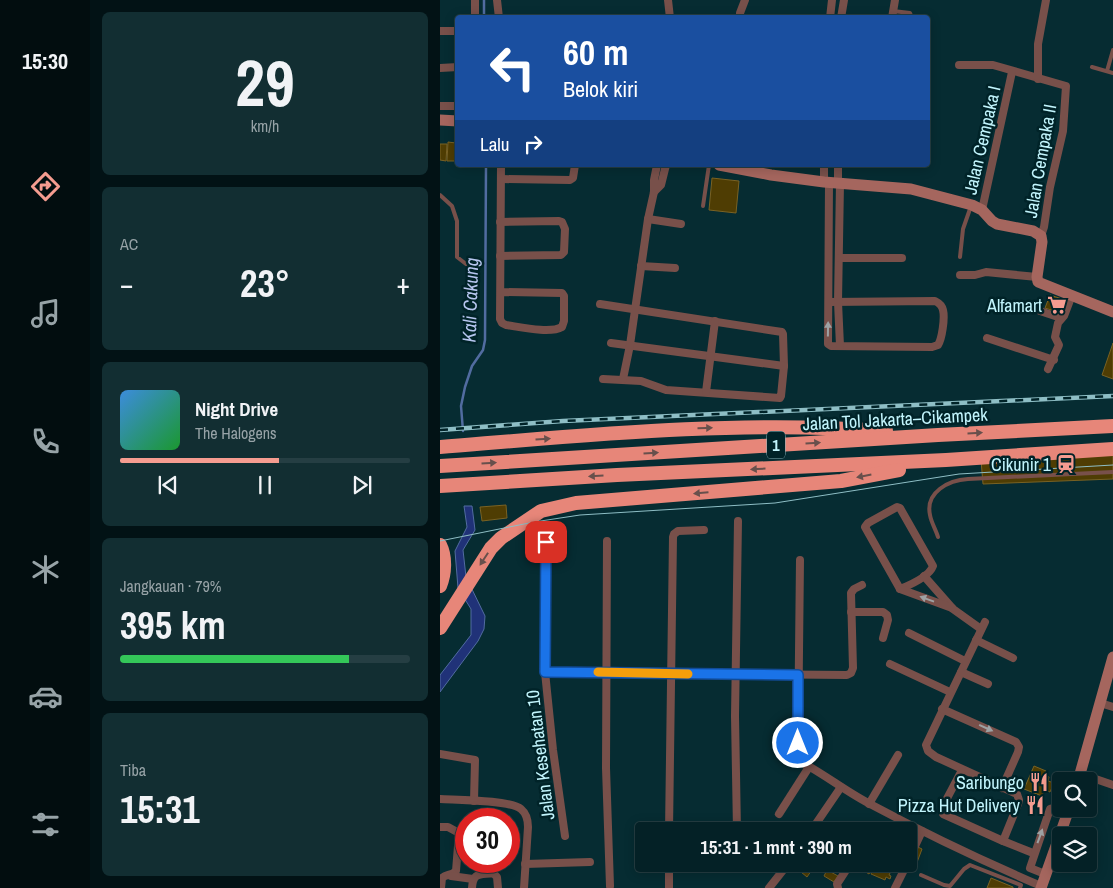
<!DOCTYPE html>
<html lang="id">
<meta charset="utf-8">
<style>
body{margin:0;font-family:"Archivo Narrow",sans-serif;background:#122e32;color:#f1f3f6;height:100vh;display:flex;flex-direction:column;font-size:19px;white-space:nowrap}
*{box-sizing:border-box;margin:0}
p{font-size:16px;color:#97a3a7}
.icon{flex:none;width:28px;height:28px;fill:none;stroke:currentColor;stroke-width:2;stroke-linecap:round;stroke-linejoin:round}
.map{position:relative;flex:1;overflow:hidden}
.details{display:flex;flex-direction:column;gap:12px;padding:12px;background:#021215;width:350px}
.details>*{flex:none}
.hud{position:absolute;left:15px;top:15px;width:475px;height:152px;border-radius:5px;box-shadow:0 2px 12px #0003,0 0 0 1px #253e43;background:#1a4fa0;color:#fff;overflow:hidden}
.tools{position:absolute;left:612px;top:772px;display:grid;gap:10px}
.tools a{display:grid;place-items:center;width:45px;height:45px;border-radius:5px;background:#042126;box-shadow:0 2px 12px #0003,0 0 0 1px #253e43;font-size:25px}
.speed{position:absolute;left:15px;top:808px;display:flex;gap:10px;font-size:25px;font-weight:700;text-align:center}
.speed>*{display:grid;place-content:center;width:65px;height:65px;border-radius:50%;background:#042126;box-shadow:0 2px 12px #0003,0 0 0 1px #253e43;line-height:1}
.speed .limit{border:8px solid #d22;background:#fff;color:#111}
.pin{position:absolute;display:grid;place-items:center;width:42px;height:42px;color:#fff;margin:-21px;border-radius:10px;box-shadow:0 2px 8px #0006}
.me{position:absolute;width:55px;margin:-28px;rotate:0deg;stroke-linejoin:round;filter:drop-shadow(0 0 4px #0008)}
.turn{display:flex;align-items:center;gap:18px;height:105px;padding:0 25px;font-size:22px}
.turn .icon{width:65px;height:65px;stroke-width:2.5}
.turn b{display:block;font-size:35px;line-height:42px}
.then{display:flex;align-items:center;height:48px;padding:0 25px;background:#0003;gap:10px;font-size:19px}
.big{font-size:38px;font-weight:700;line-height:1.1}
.details .card{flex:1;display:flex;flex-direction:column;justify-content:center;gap:8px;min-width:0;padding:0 18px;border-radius:8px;background:#122e32}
.details .dial{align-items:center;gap:0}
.dial b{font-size:65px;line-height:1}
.song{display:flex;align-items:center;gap:15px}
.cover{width:60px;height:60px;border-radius:8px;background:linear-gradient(135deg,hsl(210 70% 55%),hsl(130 70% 35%))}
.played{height:5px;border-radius:2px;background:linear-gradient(90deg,#f59c90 55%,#253e43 55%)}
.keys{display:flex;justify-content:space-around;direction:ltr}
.heat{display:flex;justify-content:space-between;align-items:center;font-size:28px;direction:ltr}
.charge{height:8px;border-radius:4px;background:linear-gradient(90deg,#34c759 79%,#253e43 0)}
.trip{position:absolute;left:195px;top:822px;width:282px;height:50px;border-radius:5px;background:#042126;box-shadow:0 2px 12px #0003,0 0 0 1px #253e43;font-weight:700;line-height:50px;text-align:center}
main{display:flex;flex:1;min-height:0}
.dock{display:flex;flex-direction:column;width:90px;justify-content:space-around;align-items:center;background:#020d0f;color:#97a3a7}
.dock .icon{width:35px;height:35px}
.dock .selected{color:#f59c90}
.dock b{font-size:22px;color:#f1f3f6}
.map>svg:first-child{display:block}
.water{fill:#203278;stroke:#516ca0}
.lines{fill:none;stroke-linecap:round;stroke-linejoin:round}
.stream{stroke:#516ca0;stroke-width:2.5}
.building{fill:#4f3d03;stroke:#796224}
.lane{stroke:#78504a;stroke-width:4}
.street{stroke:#78504a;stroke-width:8}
.secondary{stroke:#a5665e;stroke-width:11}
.highway{stroke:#e78679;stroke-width:14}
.tram{stroke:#8ebec5;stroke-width:1}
.rail-casing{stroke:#8ebec5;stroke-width:4.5}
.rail{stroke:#002328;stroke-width:2.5;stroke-dasharray:8;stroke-linecap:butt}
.oneway{fill:#9da2a4}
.oneway2{fill:#68504c}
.route-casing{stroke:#114b97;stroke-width:12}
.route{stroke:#1a73e8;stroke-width:9}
.slow{stroke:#f59e0b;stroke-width:9}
.labels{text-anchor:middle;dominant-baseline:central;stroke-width:5;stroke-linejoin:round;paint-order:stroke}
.shield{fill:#002328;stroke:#88b6bd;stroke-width:1}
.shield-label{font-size:16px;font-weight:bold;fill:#c2f5fd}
.street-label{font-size:18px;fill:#c2f5fd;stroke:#002328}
.poi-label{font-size:18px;fill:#c2f5fd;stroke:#002328;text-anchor:end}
.water-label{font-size:19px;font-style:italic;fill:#b6c6ef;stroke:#002328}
</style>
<main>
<nav class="dock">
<b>15:30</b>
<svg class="icon selected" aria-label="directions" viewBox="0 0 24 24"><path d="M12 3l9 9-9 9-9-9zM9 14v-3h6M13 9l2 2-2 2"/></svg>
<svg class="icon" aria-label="music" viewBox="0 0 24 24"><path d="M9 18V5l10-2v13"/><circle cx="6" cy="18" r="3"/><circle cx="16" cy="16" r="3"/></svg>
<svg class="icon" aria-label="phone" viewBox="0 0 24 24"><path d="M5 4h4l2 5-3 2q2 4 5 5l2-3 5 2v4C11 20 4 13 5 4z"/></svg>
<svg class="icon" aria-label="climate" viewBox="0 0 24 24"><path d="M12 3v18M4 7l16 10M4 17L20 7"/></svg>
<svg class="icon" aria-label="car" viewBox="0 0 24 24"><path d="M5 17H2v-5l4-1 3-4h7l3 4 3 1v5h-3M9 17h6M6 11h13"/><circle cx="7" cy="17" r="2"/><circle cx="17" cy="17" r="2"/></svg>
<svg class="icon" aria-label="filters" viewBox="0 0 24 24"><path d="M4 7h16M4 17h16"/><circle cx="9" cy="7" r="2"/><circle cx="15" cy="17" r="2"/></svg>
</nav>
<section class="details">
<div class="card dial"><b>29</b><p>km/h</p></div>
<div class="card"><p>AC</p>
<div class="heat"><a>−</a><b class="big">23°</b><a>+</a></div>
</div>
<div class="card">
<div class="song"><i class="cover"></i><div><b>Night Drive</b><p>The Halogens</p></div></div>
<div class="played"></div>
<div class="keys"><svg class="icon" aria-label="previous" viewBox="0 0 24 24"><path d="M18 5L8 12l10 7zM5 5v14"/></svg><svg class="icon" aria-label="pause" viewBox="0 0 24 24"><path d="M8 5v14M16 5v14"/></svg><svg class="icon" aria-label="next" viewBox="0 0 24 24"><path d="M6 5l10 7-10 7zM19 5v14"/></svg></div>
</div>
<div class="card"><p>Jangkauan · 79%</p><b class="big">395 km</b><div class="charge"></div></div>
<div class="card"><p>Tiba</p><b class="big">15:31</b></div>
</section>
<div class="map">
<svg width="673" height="888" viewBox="0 0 673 888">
<rect width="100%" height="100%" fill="#062c32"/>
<polygon class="water" points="24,506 32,506 35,530 23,550 26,577 45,616 44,629 38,641 0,692 0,675 31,635 31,609 18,588 15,551 27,527"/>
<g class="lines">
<g class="stream">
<polyline points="44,0 44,18"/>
<polyline points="23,431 21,406 25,387 32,366 43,350 45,340 46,165"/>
</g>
</g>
<g class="building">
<polygon points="8,142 16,143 16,161 7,161"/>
<polygon points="0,144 7,144 6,161 0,160"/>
<polygon points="272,178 299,181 296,213 269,210"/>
<polygon points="610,295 628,301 624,314 605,308"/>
<polygon points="673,343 673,379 662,375"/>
<polygon points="673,453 673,479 543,484 541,460"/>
<polygon points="66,505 67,518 42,521 40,507"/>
<polygon points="594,766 606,771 605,775 609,777 608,781 614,783 610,792 605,790 602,796 584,789"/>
<polygon points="476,846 482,849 476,865 470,862"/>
<polygon points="359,864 376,864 367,877 361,872 359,870 361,867 358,865"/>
<polygon points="421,864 432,864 435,865 429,874 419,868"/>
<polygon points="435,865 451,871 449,875 451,876 450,879 446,877 445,880 431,874"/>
<polygon points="387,870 398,876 394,882 384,876"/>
<polygon points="551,878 573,887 573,888 547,888"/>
</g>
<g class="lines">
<g class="lane">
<polyline points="453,11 470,13 472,18"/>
<polyline points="652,67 673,73"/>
<polyline points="667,71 673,50"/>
<polyline points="0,195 12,206 17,221 17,257 26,264"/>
<polyline points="263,206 269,165"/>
<polyline points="520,257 523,229 531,206"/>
<path d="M498,537C496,530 491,522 490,515C485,492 509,480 528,479L673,472"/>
<polyline points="481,875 504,885 510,886 524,869 530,865 581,885 580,888"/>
</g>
<g class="street">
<polyline points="35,0 35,18"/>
<polyline points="57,0 59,18"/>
<polyline points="228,0 230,18"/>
<polyline points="300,18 300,13 305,0"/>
<polyline points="390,18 392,0"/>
<polyline points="401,18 404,0"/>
<polyline points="452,18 455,0"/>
<polyline points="0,31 18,31"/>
<polyline points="519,65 553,65 626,86 623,131 610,187 604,227 601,236"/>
<polyline points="0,68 18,67"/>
<polyline points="598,79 598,44 606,0"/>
<polyline points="0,106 18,106"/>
<path d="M61,165L60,319L62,323L66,325C80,327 110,334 122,327L124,321V296L122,293L61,292"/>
<polyline points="61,179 130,180 133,178 135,165"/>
<polyline points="384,182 384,165"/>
<path d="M389,183L388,344L391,346L492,347L498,345C502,339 505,318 503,310C502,305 499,303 495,301L389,302"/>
<polyline points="398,183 398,165"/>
<polyline points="400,183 398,302 400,346"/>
<polyline points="214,192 221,185 226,165"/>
<polyline points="542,210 572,72"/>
<polyline points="208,219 241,224"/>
<polyline points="60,222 119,221 122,222 125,229 124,252 121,255 60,256"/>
<polyline points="399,258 462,258"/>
<polyline points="201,266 235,268"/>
<polyline points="520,275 535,275 546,272 597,277"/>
<polyline points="160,304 342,332 343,334 344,366 341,396 340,398 226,390 201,381 163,379"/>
<polyline points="600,311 621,318"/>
<polyline points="547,338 614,360"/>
<polyline points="171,343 344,366"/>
<polyline points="608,369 619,345 615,337 618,323 624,316 632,295"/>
<polyline points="183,379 190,345 208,219 214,192 214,180 217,165"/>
<polyline points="266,392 275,321"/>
<path d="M457,507L460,508L493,566C489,577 470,585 460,589L425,527L428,523Z"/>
<polyline points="167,541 166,768 170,886"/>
<polyline points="105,543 105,672 113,750 125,836"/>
<path d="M360,560L358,743L359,756L363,763C387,776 408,793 432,805C488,835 543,861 601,886"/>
<polyline points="484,576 513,609 541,629"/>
<polyline points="460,589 512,608"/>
<polyline points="411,612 443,612 447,615 448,620 443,638"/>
<polyline points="545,622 486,745 488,751 496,757 577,794 579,800 578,804 563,841"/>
<polyline points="469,633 525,661"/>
<polyline points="536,640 573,658"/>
<polyline points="450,664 510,692"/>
<polyline points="105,672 407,675 411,673 413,668 411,593 414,589 422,585"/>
<polyline points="521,672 548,684"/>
<polyline points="660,703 673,707"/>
<polyline points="502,709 576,742 579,747 578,752 562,788"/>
<polyline points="0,754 35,760 34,801"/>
<polyline points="522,770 503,806 503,814 563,841 593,853"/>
<polyline points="641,774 673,785"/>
<path d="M0,799C16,800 71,800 81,809C87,814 88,820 88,827L84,888"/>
<polyline points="429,804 458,755"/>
<polyline points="339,814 369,767"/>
<path d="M0,827H8L19,833L16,871C11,876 6,874 2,878L1,888"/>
<polyline points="229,831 233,537 234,534 238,531 264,530"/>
<polyline points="297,831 295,716 298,521"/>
<polyline points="371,831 401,787"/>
<polyline points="469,859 482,831"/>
<polyline points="85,864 150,862"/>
<polyline points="605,874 590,868 610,809 614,808 627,813"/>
<polyline points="11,876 33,879"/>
<path d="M32,888C33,872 39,875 53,873L57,877L58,888"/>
<polyline points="229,888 229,864"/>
<polyline points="329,888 348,864"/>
<polyline points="398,888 397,884 410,864"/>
<polyline points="455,888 467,864"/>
</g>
<g class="secondary">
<polyline points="0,120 18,121"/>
<polyline points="279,165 331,175 384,182 471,189 532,205 542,210 552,221 557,224 593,231 601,236 602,242 597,277 598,282 673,312"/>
<polyline points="638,781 673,657"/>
<polyline points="601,888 629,809"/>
</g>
<g class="highway">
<path d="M0,447C148,435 297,420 446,431"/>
<polyline points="0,466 498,435 673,426"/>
<polyline points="0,486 177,475 506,460 673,449"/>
<path d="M0,545C6,557 5,574 0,586"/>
<polyline points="0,628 51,548 61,538 101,511 136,503 401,481 459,470"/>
</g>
<polyline class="tram" points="0,541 94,522 140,515 335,503 519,474 673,465"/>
<g class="rail-casing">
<polyline id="rail" points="0,430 123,421 673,396"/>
</g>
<use href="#rail" class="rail"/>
</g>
<defs><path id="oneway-solid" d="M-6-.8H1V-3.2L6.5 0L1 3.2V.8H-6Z" transform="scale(1.25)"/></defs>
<g class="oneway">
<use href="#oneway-solid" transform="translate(388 329) rotate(-89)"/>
<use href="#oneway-solid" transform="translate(487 599) rotate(-160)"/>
<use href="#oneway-solid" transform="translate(546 728) rotate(24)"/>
<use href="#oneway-solid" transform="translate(600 836) rotate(-70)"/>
</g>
<g class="oneway2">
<use href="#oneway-solid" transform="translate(265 428) rotate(-1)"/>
<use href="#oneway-solid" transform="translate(535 433) rotate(-3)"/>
<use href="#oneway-solid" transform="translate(103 439) rotate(-4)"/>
<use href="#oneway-solid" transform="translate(373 443) rotate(-4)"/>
<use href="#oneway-solid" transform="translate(211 453) rotate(-4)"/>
<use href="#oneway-solid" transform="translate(49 463) rotate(-4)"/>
<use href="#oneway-solid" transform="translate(318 469) rotate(177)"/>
<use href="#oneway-solid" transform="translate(156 476) rotate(177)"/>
<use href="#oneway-solid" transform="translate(424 476) rotate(169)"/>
<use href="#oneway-solid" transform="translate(261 493) rotate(175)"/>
<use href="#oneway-solid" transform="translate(44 559) rotate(123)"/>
</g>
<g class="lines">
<g class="route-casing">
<polyline id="route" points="106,542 105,672 358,675 358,743"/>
</g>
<use href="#route" class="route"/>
<polyline class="slow" points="158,672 248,674"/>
</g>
<defs>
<g id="supermarket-bare" transform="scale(1.5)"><path d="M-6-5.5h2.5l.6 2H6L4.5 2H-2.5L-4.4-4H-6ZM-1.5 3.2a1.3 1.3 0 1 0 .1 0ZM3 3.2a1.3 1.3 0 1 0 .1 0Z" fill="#f59c90" stroke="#002328" stroke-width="2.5" paint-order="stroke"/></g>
<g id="station-bare" transform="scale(1.5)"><path d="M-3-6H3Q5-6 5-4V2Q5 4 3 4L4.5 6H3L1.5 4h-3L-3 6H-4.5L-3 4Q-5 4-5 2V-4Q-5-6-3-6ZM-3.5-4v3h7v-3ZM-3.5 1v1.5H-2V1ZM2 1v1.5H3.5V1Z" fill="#f59c90" stroke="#002328" stroke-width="2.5" paint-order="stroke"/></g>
<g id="restaurant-bare" transform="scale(1.5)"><path d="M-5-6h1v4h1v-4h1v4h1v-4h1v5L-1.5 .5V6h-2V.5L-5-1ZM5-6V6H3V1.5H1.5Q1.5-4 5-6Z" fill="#f59c90" stroke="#002328" stroke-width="2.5" paint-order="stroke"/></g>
</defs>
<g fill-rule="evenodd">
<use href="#supermarket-bare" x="617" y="305"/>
<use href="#station-bare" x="626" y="464"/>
<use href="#restaurant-bare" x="599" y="782"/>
<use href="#restaurant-bare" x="595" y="805"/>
</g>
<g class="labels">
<rect class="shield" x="327" y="431.5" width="18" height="27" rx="4"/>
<g class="shield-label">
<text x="336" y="445">1</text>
</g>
<g class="street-label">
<text transform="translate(542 140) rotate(-77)">Jalan Cempaka I</text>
<text transform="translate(600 161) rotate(-80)">Jalan Cempaka II</text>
<text transform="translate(455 419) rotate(-3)">Jalan Tol Jakarta–Cikampek</text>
<text transform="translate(100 755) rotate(-97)">Jalan Kesehatan 10</text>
</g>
<g class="poi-label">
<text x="602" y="305">Alfamart</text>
<text x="611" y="464">Cikunir 1</text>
<text x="584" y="782">Saribungo</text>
<text x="580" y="805">Pizza Hut Delivery</text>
</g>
<g class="water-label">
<text transform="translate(30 300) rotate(-88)">Kali Cakung</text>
</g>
</g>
</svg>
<div class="tools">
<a><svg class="icon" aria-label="search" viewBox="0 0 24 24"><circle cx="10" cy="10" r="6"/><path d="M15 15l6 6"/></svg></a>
<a><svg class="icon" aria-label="layers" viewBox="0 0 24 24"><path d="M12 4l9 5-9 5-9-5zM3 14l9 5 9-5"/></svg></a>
</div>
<div class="speed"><div class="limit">30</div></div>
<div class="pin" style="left:106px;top:542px;background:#d93025"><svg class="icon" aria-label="arrive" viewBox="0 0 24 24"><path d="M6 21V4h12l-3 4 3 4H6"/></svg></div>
<svg class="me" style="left:358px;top:743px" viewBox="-20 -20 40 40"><circle r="17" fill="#1a73e8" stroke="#fff" stroke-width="3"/><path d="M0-11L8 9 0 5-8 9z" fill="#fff"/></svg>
<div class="trip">15:31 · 1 mnt · 390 m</div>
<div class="hud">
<div class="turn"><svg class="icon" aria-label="left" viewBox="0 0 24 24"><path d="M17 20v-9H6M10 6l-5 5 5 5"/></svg><div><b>60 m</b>Belok kiri</div></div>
<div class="then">Lalu<svg class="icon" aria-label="right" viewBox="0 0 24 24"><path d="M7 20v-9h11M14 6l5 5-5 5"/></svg></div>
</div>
</div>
</main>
